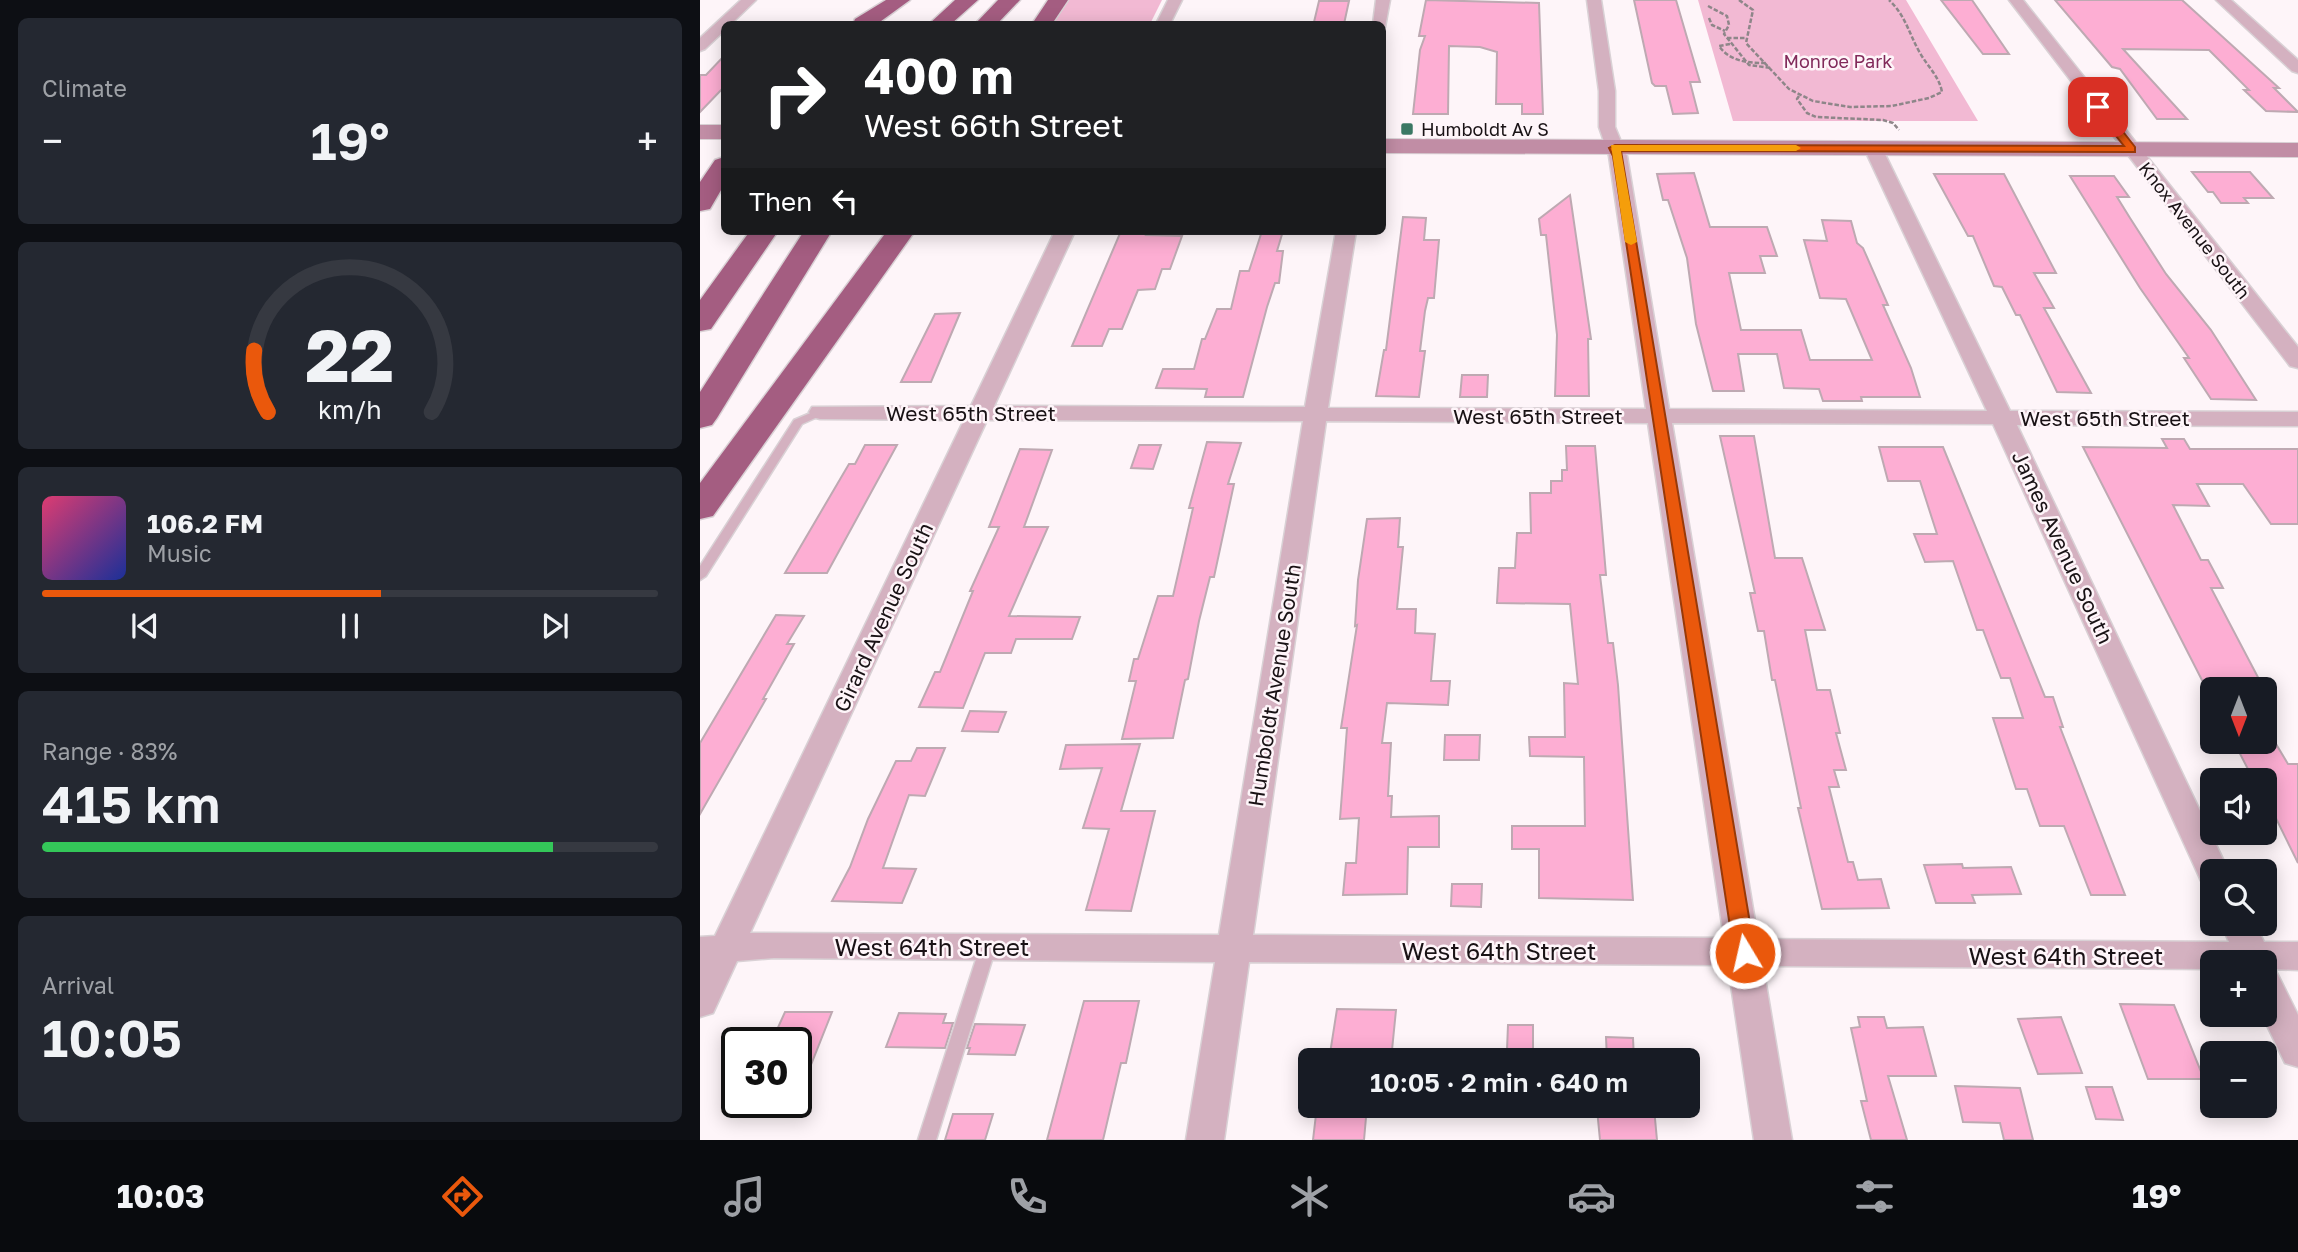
<!DOCTYPE html>
<meta charset="utf-8">
<style>
body{margin:0;font-family:"Golos Text",sans-serif;background:#242831;color:#f1f3f6;height:100vh;display:flex;flex-direction:column;font-size:26px;white-space:nowrap}
*{box-sizing:border-box;margin:0}
p{font-size:23px;color:#9ea1a6}
.icon{flex:none;width:38px;height:38px;fill:none;stroke:currentColor;stroke-width:2;stroke-linecap:round;stroke-linejoin:round}
.map{position:relative;flex:1;overflow:hidden}
.details{display:flex;flex-direction:column;gap:18px;padding:18px;background:#0d0f14;width:700px}
.details>*{flex:none}
.banner{position:absolute;left:21px;top:21px;width:665px;height:214px;border-radius:10px;box-shadow:0 4px 18px #0003;background:#202124;color:#fff;overflow:hidden}
.needle{width:46px;rotate:180deg}
.buttons{position:absolute;left:1500px;top:677px;display:grid;gap:14px}
.buttons a{display:grid;place-items:center;width:77px;height:77px;border-radius:10px;background:#171b24;box-shadow:0 4px 18px #0003;font-size:35px}
.speed{position:absolute;left:21px;top:1027px;display:flex;gap:14px;font-size:35px;font-weight:700;text-align:center}
.speed>*{display:grid;place-content:center;width:91px;height:91px;border-radius:50%;background:#171b24;box-shadow:0 4px 18px #0003;line-height:1}
.speed .limit{border:4px solid #111;border-radius:10px;background:#fff;color:#111}
.pin{position:absolute;display:grid;place-items:center;width:60px;height:60px;color:#fff;margin:-30px;border-radius:14px;box-shadow:0 4px 10px #0006}
.me{position:absolute;width:77px;margin:-38px;rotate:351deg;stroke-linejoin:round;filter:drop-shadow(0 0 5px #0008)}
.turn{display:flex;align-items:center;gap:24px;height:147px;padding:0 28px;font-size:32px}
.turn .icon{width:91px;height:91px;stroke-width:2.5}
.turn b{display:block;font-size:49px;line-height:60px}
.then{display:flex;align-items:center;height:66px;padding:0 28px;background:#0003;gap:14px;font-size:26px}
.big{font-size:52px;font-weight:600;line-height:1.1}
.details .card{flex:1;display:flex;flex-direction:column;justify-content:center;gap:10px;min-width:0;padding:0 24px;border-radius:10px;background:#242831}
.details .dial{align-items:center;gap:0}
.dial svg{height:182px;overflow:visible;fill:none;stroke:#363941;stroke-width:7;stroke-linecap:round;text-anchor:middle}
.dial text{fill:#f1f3f6;stroke:none}
.song{display:flex;align-items:center;gap:21px}
.cover{width:84px;height:84px;border-radius:10px;background:linear-gradient(135deg,hsl(340 70% 55%),hsl(230 70% 35%))}
.played{height:7px;border-radius:4px;background:linear-gradient(90deg,#ea580c 55%,#363941 55%)}
.keys{display:flex;justify-content:space-around;direction:ltr}
.heat{display:flex;justify-content:space-between;align-items:center;font-size:38px;direction:ltr}
.charge{height:10px;border-radius:5px;background:linear-gradient(90deg,#34c759 83%,#363941 0)}
.trip{position:absolute;left:598px;top:1048px;width:402px;height:70px;border-radius:10px;background:#171b24;box-shadow:0 4px 18px #0003;font-weight:600;line-height:70px;text-align:center}
.tabs{display:flex;height:112px;justify-content:space-around;align-items:center;background:#090b0e;color:#9ea1a6}
.tabs .icon{width:49px;height:49px}
.tabs .current{color:#ea580c}
.tabs b{font-size:32px;color:#f1f3f6}
main{display:flex;flex:1;min-height:0}
.map>svg:first-child{display:block}
.green{fill:#f2b9d3}
.building{fill:#fdaed3;stroke:#bea9b2;stroke-width:2}
.lines{fill:none;stroke-linecap:round;stroke-linejoin:round}
.service-casing{stroke:#d9d1d5;stroke-width:3}
.minor-casing{stroke:#d9d1d5;stroke-width:3}
.secondary-casing{stroke:#d9d1d5;stroke-width:2}
.motorway-casing{stroke:#d9d1d5;stroke-width:3}
.path{stroke:#8e8689;stroke-width:2.5;stroke-dasharray:4.5 2;stroke-linecap:butt}
.service{fill:#d4b1c0;fill-rule:evenodd}
.minor{fill:#d4b1c0;fill-rule:evenodd}
.secondary{fill:#c18da5;fill-rule:evenodd}
.motorway{fill:#a45d81;fill-rule:evenodd}
.route{fill:#ea580c;stroke:#983908;stroke-width:2}
.slow{fill:#f59e0b}
.poi-dot{fill:#3b7864;stroke:#fef5f9;stroke-width:2.5}
.labels{text-anchor:middle;dominant-baseline:central;stroke-width:5;stroke-linejoin:round;paint-order:stroke}
.far-park-label{font-size:18px;fill:#81295a;stroke:#fef5f9}
.far-poi-label{font-size:18px;fill:#191215;stroke:#fef5f9;text-anchor:start}
.far-street-label{font-size:18px;fill:#191215;stroke:#fef5f9}
.street-label{font-size:21px;fill:#191215;stroke:#fef5f9}
.near-street-label{font-size:24px;fill:#191215;stroke:#fef5f9}
</style>
<main>
<section class="details">
<div class="card"><p>Climate</p>
<div class="heat"><a>−</a><b class="big">19°</b><a>+</a></div>
</div>
<div class="card dial"><svg viewBox="0 0 100 80">
<path d="M14 69A42 42 0 1 1 86 69"/>
<path d="M14 69A42 42 0 0 1 8 42" stroke="#ea580c"/>
<text x="50" y="56" font-size="32" font-weight="700">22</text>
<text x="50" y="72" font-size="11">km/h</text>
</svg></div>
<div class="card">
<div class="song"><i class="cover"></i><div><b>106.2 FM</b><p>Music</p></div></div>
<div class="played"></div>
<div class="keys"><svg class="icon" aria-label="previous" viewBox="0 0 24 24"><path d="M18 5L8 12l10 7zM5 5v14"/></svg><svg class="icon" aria-label="pause" viewBox="0 0 24 24"><path d="M8 5v14M16 5v14"/></svg><svg class="icon" aria-label="next" viewBox="0 0 24 24"><path d="M6 5l10 7-10 7zM19 5v14"/></svg></div>
</div>
<div class="card"><p>Range · 83%</p><b class="big">415 km</b><div class="charge"></div></div>
<div class="card"><p>Arrival</p><b class="big">10:05</b></div>
</section>
<div class="map">
<svg width="1598" height="1140" viewBox="0 0 1598 1140">
<rect width="100%" height="100%" fill="#fef5f9"/>
<g class="green">
<polygon points="368,0 462,0 450,24 352,24"/>
<polygon points="998,0 1206,0 1278,121 1033,121"/>
</g>
<g class="building">
<polygon points="726,0 839,3 843,114 822,114 822,104 796,104 797,52 780,47 749,46 748,114 713,114 720,50 725,36 719,36"/>
<polygon points="934,0 976,0 1000,82 990,82 998,113 973,114 966,86 955,86 952,83"/>
<polygon points="1241,0 1272,0 1309,54 1283,54"/>
<polygon points="1355,0 1482,0 1579,88 1574,88 1598,112 1566,111 1544,90 1549,90 1509,50 1423,49 1487,119 1457,119 1420,69 1412,67"/>
<polygon points="619,1 649,1 644,24 614,22"/>
<polygon points="24,56 24,87 0,112 0,75 6,75"/>
<polygon points="1492,172 1550,172 1573,198 1544,198 1548,203 1521,203 1513,192 1508,192"/>
<polygon points="994,173 1010,227 1067,227 1077,256 1060,256 1065,273 1029,273 1041,330 1101,330 1110,360 1172,360 1146,299 1120,298 1104,240 1127,241 1122,220 1151,221 1157,243 1163,248 1188,305 1183,305 1211,368 1220,397 1161,397 1162,401 1123,401 1119,389 1084,388 1077,354 1038,354 1044,391 1013,391 996,324 987,258 968,200 963,200 957,174"/>
<polygon points="1234,174 1304,174 1356,273 1334,273 1354,308 1344,308 1391,393 1357,392 1320,315 1316,315 1302,287 1294,286 1273,236 1268,236"/>
<polygon points="1370,176 1414,176 1429,197 1417,197 1430,218 1466,274 1511,330 1556,400 1511,399 1484,358 1489,358 1440,288"/>
<polygon points="870,195 891,339 888,339 889,396 855,396 857,335 846,235 841,235 839,219"/>
<polygon points="703,217 726,218 724,240 739,240 734,298 728,298 725,311 720,351 725,351 719,397 676,396 684,350 686,350"/>
<polygon points="421,231 448,231 446,235 482,236 470,269 462,269 455,289 438,290 422,329 409,329 402,346 372,346"/>
<polygon points="562,231 583,231 577,251 583,251 579,283 575,283 567,307 543,397 505,397 507,389 456,388 463,369 494,369 502,339 505,339 517,309 531,309 540,271 549,271"/>
<polygon points="260,313 231,382 201,382 235,314"/>
<polygon points="762,375 788,375 787,397 760,397"/>
<polygon points="1020,436 1054,436 1075,558 1102,558 1125,630 1105,630 1117,690 1130,690 1140,733 1136,733 1146,770 1134,770 1139,787 1129,787 1148,862 1153,862 1158,880 1181,879 1189,908 1122,909 1098,808 1101,808 1075,680 1072,680 1064,631 1058,631 1050,593 1055,593"/>
<polygon points="1462,439 1484,439 1490,449 1598,449 1598,524 1571,524 1543,484 1497,484 1509,506 1473,505 1501,560 1508,560 1523,588 1511,588 1561,683 1554,683 1557,690 1507,690 1383,447 1467,448"/>
<polygon points="507,442 541,443 528,484 534,484 514,577 510,577 499,621 488,679 485,680 473,738 422,739 436,681 429,681 434,659 438,659 458,596 473,596 493,508 489,508"/>
<polygon points="165,445 197,445 127,573 85,573 149,464 155,464"/>
<polygon points="439,445 461,445 453,469 431,468"/>
<polygon points="866,446 895,446 906,575 900,575 908,643 913,643 918,685 933,900 839,898 839,849 812,849 812,826 885,826 884,757 830,756 829,737 865,737 864,683 878,684 870,604 797,603 799,568 815,568 817,533 831,533 830,493 851,493 851,481 862,481 862,470 867,470"/>
<polygon points="1179,447 1243,447 1345,697 1353,697 1363,727 1360,727 1425,895 1391,895 1364,826 1340,826 1327,789 1316,789 1293,718 1323,718 1310,678 1301,678 1283,630 1277,630 1253,561 1225,562 1214,534 1237,534 1220,481 1188,481"/>
<polygon points="320,449 352,450 324,527 348,527 309,616 380,617 372,639 316,639 311,653 285,653 263,708 219,707 235,672 240,672 273,591 270,591 299,527 289,527"/>
<polygon points="700,518 698,547 703,547 697,609 716,609 715,633 735,634 731,681 750,681 748,705 687,703 682,743 691,743 688,796 692,796 691,817 739,816 739,847 708,847 707,894 643,895 646,863 656,863 659,818 640,819 647,728 641,728 657,625 655,626 658,580 667,519"/>
<polygon points="76,615 104,616 87,644 94,644 63,699 66,699 0,814 0,743"/>
<polygon points="270,711 306,712 298,732 262,731"/>
<polygon points="745,735 780,735 779,760 744,760"/>
<polygon points="440,744 421,811 455,811 431,911 386,910 409,829 383,828 402,768 360,769 366,745"/>
<polygon points="1535,744 1576,744 1588,764 1598,764 1598,863 1564,794 1564,780 1558,780 1555,775 1551,775"/>
<polygon points="217,748 245,748 225,796 209,795 183,868 216,869 202,903 132,901 150,867 168,819 196,761 211,761"/>
<polygon points="1262,864 1263,868 1311,867 1321,894 1272,895 1275,903 1236,903 1224,865"/>
<polygon points="752,884 782,884 781,907 751,906"/>
<polygon points="384,1001 439,1001 426,1063 421,1063 403,1140 347,1140"/>
<polygon points="1420,1004 1474,1005 1504,1079 1448,1079"/>
<polygon points="637,1009 696,1010 691,1060 629,1060"/>
<polygon points="85,1012 132,1012 97,1100 96,1043 71,1043"/>
<polygon points="199,1013 246,1014 243,1023 253,1023 245,1048 186,1047"/>
<polygon points="1158,1017 1184,1017 1187,1028 1223,1027 1236,1076 1188,1076 1207,1140 1171,1140 1161,1101 1167,1101 1151,1028 1160,1027"/>
<polygon points="1361,1017 1382,1073 1338,1074 1318,1019"/>
<polygon points="275,1024 325,1025 315,1055 268,1054 270,1048 267,1048"/>
<polygon points="808,1025 833,1025 833,1050 807,1050"/>
<polygon points="906,1037 933,1038 934,1060 907,1060"/>
<polygon points="1255,1086 1320,1088 1333,1140 1304,1140 1300,1123 1263,1122"/>
<polygon points="1386,1087 1412,1087 1423,1120 1396,1119"/>
<polygon points="617,1106 667,1106 664,1140 613,1140"/>
<polygon points="954,1108 957,1140 900,1140 897,1109"/>
<polygon points="253,1114 293,1114 285,1140 245,1140"/>
</g>
<g class="lines">
<g class="service-casing">
<g id="service">
<polygon points="120,409 125,412 124,414 102,424 6,576 0,580 0,566 94,420"/>
<polygon points="288,941 294,943 296,947 236,1140 218,1140 280,947 282,943"/>
</g>
</g>
<g class="minor-casing">
<g id="minor">
<polygon points="41,0 56,0 31,24 24,24 24,31 5,49 0,51 0,38"/>
<polygon points="468,0 482,0 470,24 456,24"/>
<polygon points="676,0 690,0 685,27 673,24"/>
<path d="M887,0H901L915,91V127L927,156L969,409L1287,411L1164,148L1173,143L1182,148L1310,411L1598,412V426L1317,425L1529,872H1512V884L1501,881L1497,872L1293,424L972,423L1058,939L1529,942L1521,924H1555L1564,942H1598V970L1571,969L1576,971L1598,1015V1067L1585,1063L1562,1015L1564,962H1512V969L1063,966L1092,1140H1054L1028,965L549,962L524,1140H486L515,962L74,958L37,961L13,1013L0,1017V937L15,936L264,420L120,419L112,417L109,412L112,407L271,406L355,231H375L294,406L605,407L636,231H656L628,408L946,409L909,156L899,127V91ZM287,420L603,421L519,935L50,933ZM626,421L948,423L1024,938L553,935Z"/>
<polygon points="1309,0 1323,0 1598,347 1598,368 1590,366"/>
<polygon points="1516,0 1531,0 1598,60 1598,73 1592,71"/>
</g>
</g>
<g class="secondary-casing">
<g id="secondary">
<rect x="0" y="125" width="24" height="14"/>
<polygon points="682,139 1598,143 1598,157 682,153"/>
</g>
</g>
<g class="motorway-casing">
<g id="motorway">
<polygon points="186,0 210,0 177,24 153,24 155,19"/>
<polygon points="255,0 278,0 251,24 229,24"/>
<polygon points="298,0 320,0 297,24 275,24"/>
<polygon points="348,0 368,0 352,24 332,24"/>
<polygon points="24,157 24,185 10,209 0,211 0,182 15,160"/>
<polygon points="50,231 78,231 11,329 0,331 0,300"/>
<polygon points="104,231 132,231 17,418 12,425 0,428 0,392"/>
<polygon points="187,231 215,231 13,516 0,519 0,483"/>
</g>
</g>
<g class="path">
<path d="M1039,0L1053,10L1046,43L1089,89L1113,101L1150,107L1192,106L1229,98L1242,92C1239,76 1228,67 1220,53C1209,34 1206,16 1189,0"/>
<polyline points="1008,6 1027,16 1029,25 1024,34 1049,65 1071,68"/>
<polyline points="1009,18 1012,25 1025,31"/>
<polyline points="1027,38 1046,38"/>
<path d="M1030,44L1019,46C1030,62 1049,63 1067,63"/>
<polyline points="1099,96 1097,99 1107,113 1116,117 1183,120 1193,123 1199,130"/>
</g>
<use href="#service" class="service"/>
<use href="#minor" class="minor"/>
<use href="#secondary" class="secondary"/>
<use href="#motorway" class="motorway"/>
</g>
<polygon class="route" points="1395,105 1402,105 1435,147 1435,152 921,151 1055,953 1052,958 1045,961 1037,958 1034,953 913,156 909,148 915,145 1424,146 1393,107"/>
<polygon class="slow" points="911,145 1096,145 1101,148 1096,151 921,151 937,242 931,245 925,242"/>
<rect class="poi-dot" x="700" y="122" width="14" height="14" rx="3.5"/>
<g class="labels">
<g class="far-park-label">
<text x="1138" y="61">Monroe Park</text>
</g>
<g class="far-poi-label">
<text x="721" y="129">Humboldt Av S</text>
</g>
<g class="far-street-label">
<text transform="translate(1495 230) rotate(52)">Knox Avenue South</text>
</g>
<g class="street-label">
<text x="271" y="413">West 65th Street</text>
<text x="838" y="416">West 65th Street</text>
<text x="1405" y="418">West 65th Street</text>
<text transform="translate(1363 547) rotate(65)">James Avenue South</text>
<text transform="translate(183 617) rotate(-65)">Girard Avenue South</text>
<text transform="translate(574 685) rotate(-81)">Humboldt Avenue South</text>
</g>
<g class="near-street-label">
<text x="232" y="946">West 64th Street</text>
<text x="799" y="950">West 64th Street</text>
<text x="1366" y="955">West 64th Street</text>
</g>
</g>
</svg>
<div class="buttons">
<a><svg class="needle" viewBox="-14 -14 28 28"><path d="M0-13l5 13h-10z" fill="#e53935"/><path d="M0 13l5-13h-10z" fill="#9ea1a6"/></svg></a>
<a><svg class="icon" aria-label="sound" viewBox="0 0 24 24"><path d="M4 9h4l5-4v14l-5-4H4zM17 9q2 3 0 6"/></svg></a>
<a><svg class="icon" aria-label="search" viewBox="0 0 24 24"><circle cx="10" cy="10" r="6"/><path d="M15 15l6 6"/></svg></a>
<a>+</a>
<a>−</a>
</div>
<div class="speed"><div class="limit">30</div></div>
<div class="pin" style="left:1398px;top:107px;background:#d93025"><svg class="icon" aria-label="arrive" viewBox="0 0 24 24"><path d="M6 21V4h12l-3 4 3 4H6"/></svg></div>
<svg class="me" style="left:1045px;top:953px" viewBox="-20 -20 40 40"><circle r="17" fill="#ea580c" stroke="#fff" stroke-width="3"/><path d="M0-11L8 9 0 5-8 9z" fill="#fff"/></svg>
<div class="trip">10:05 · 2 min · 640 m</div>
<div class="banner">
<div class="turn"><svg class="icon" aria-label="right" viewBox="0 0 24 24"><path d="M7 20v-9h11M14 6l5 5-5 5"/></svg><div><b>400 m</b>West 66th Street</div></div>
<div class="then">Then<svg class="icon" aria-label="left" viewBox="0 0 24 24"><path d="M17 20v-9H6M10 6l-5 5 5 5"/></svg></div>
</div>
</div>
</main>
<nav class="tabs">
<b>10:03</b>
<svg class="icon current" aria-label="directions" viewBox="0 0 24 24"><path d="M12 3l9 9-9 9-9-9zM9 14v-3h6M13 9l2 2-2 2"/></svg>
<svg class="icon" aria-label="music" viewBox="0 0 24 24"><path d="M9 18V5l10-2v13"/><circle cx="6" cy="18" r="3"/><circle cx="16" cy="16" r="3"/></svg>
<svg class="icon" aria-label="phone" viewBox="0 0 24 24"><path d="M5 4h4l2 5-3 2q2 4 5 5l2-3 5 2v4C11 20 4 13 5 4z"/></svg>
<svg class="icon" aria-label="climate" viewBox="0 0 24 24"><path d="M12 3v18M4 7l16 10M4 17L20 7"/></svg>
<svg class="icon" aria-label="car" viewBox="0 0 24 24"><path d="M5 17H2v-5l4-1 3-4h7l3 4 3 1v5h-3M9 17h6M6 11h13"/><circle cx="7" cy="17" r="2"/><circle cx="17" cy="17" r="2"/></svg>
<svg class="icon" aria-label="filters" viewBox="0 0 24 24"><path d="M4 7h16M4 17h16"/><circle cx="9" cy="7" r="2"/><circle cx="15" cy="17" r="2"/></svg>
<b>19°</b>
</nav>
